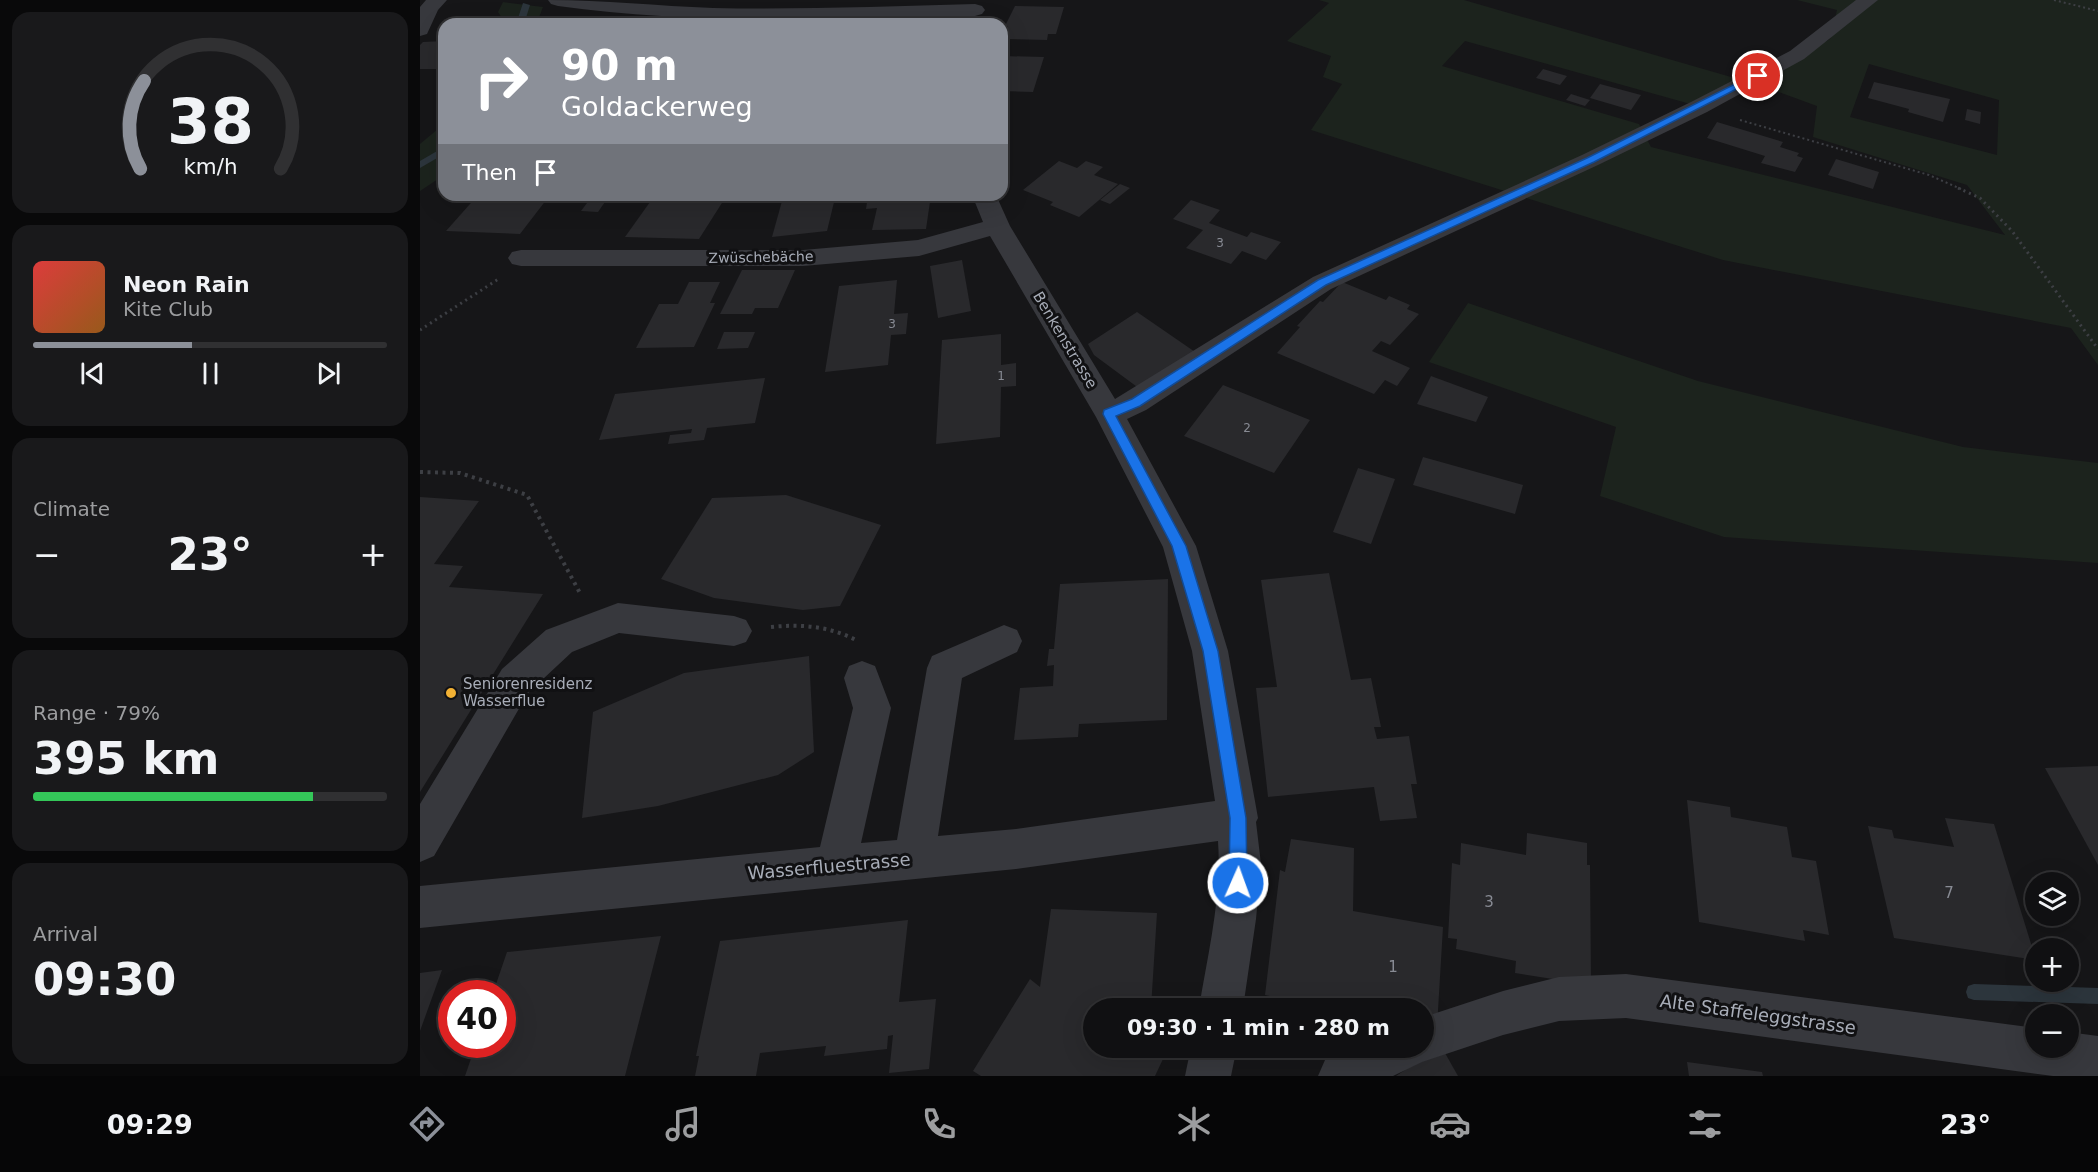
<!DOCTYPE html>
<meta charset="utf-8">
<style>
body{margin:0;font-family:"DejaVu Sans",sans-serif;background:#19191b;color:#f1f3f6;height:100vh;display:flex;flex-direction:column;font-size:22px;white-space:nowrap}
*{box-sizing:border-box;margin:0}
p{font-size:20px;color:#9c9d9f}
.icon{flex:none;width:33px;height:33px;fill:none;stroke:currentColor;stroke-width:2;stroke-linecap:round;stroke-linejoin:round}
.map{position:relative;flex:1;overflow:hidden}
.drawer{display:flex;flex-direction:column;gap:12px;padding:12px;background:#09090a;width:420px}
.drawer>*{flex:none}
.hud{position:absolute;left:18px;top:18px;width:570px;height:183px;border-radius:18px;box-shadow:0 6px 24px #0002,0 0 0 2px #303032;background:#8c9099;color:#fff;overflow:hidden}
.fabs{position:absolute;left:1605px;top:872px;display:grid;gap:12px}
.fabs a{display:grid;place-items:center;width:54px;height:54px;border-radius:50%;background:#101012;box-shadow:0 6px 24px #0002,0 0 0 2px #303032;font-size:30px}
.speed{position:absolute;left:18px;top:980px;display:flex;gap:12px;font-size:30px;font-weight:700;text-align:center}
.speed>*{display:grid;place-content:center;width:78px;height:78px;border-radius:50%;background:#101012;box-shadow:0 6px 24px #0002,0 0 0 2px #303032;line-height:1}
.speed .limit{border:9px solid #d22;background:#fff;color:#111}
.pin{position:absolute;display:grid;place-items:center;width:51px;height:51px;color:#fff;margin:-26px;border:3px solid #fff;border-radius:50%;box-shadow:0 2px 6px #0007}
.me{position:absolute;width:66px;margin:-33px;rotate:2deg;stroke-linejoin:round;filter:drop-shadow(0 0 4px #0008)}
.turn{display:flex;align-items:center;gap:21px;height:126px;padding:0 24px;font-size:27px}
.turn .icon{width:78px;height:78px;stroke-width:2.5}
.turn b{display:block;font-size:42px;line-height:51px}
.then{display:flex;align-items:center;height:57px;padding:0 24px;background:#0003;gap:12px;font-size:22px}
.big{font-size:45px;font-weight:700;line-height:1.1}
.drawer .tile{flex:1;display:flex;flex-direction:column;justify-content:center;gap:9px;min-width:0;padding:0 21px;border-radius:18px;background:#19191b}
.drawer .dial{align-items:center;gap:0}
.dial svg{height:156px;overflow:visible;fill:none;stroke:#303032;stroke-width:7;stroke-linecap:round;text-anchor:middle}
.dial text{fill:#f1f3f6;stroke:none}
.song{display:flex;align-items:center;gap:18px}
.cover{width:72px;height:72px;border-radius:9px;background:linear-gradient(135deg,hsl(0 70% 55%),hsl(30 70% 35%))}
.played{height:6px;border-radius:3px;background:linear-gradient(90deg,#8c9099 45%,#303032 45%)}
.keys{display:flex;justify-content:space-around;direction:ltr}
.heat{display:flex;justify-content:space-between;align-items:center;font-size:33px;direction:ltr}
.charge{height:9px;border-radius:4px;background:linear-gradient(90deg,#34c759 79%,#303032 0)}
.trip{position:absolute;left:663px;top:998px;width:351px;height:60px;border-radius:30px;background:#101012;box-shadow:0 6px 24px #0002,0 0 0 2px #303032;font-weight:700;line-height:60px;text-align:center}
.tabs{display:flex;height:96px;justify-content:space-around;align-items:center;background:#060607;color:#9c9d9f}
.tabs .icon{width:42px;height:42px}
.tabs .current{color:#8c9099}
.tabs b{font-size:27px;color:#f1f3f6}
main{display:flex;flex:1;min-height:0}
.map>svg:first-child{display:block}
.green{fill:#1c231d;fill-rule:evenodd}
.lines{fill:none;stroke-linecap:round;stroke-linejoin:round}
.stream{fill:#2c353c;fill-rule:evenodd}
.building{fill:#29292c}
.path-far2{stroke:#3d3f44;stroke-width:2;stroke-dasharray:2 3;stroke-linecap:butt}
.path-far1{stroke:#3d3f44;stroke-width:3;stroke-dasharray:2 4;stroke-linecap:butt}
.path{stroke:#3d3f44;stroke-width:4;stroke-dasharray:3 4.5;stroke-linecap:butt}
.minor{fill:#37383d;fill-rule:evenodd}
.route{fill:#1a73e8;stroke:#114b97;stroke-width:1.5}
.poi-dot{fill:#f2b134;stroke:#111113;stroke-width:2}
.labels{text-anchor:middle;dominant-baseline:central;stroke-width:6;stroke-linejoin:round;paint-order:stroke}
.number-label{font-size:12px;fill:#888b94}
.far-street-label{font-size:14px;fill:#a8adb8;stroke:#111113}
.street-label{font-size:15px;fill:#a8adb8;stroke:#111113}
.poi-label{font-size:15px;fill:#a8adb8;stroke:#111113;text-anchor:start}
.near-number-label{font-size:15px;fill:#888b94}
.near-street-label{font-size:18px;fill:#a8adb8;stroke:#111113}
</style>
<main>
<section class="drawer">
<div class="tile dial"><svg viewBox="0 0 100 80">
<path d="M14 69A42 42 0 1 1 86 69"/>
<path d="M14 69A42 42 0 0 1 16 24" stroke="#8c9099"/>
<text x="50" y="56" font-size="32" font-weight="700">38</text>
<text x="50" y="72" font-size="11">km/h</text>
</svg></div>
<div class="tile">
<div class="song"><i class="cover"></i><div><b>Neon Rain</b><p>Kite Club</p></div></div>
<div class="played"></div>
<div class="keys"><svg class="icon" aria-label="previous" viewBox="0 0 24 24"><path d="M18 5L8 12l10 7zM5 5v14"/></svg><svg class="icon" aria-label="pause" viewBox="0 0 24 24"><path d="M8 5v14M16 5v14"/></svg><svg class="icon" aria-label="next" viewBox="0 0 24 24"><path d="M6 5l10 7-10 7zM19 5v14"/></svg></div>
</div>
<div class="tile"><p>Climate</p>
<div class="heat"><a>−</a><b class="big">23°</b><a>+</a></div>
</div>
<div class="tile"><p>Range · 79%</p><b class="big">395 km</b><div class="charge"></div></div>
<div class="tile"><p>Arrival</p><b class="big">09:30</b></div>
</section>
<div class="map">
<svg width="1678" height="1076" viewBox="0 0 1678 1076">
<rect width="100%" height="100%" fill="#161618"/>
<g class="green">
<path d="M899,0H1044L1318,79L1274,105L1045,41L1022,66L1219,124L1231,147L1585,235L1547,185L1393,137L1397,106L1334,83L1410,39L1417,10L1377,0H1678V365L1651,328L1303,260L891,130L922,84L903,77L911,56L867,41L909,3ZM1449,64L1579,100L1577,155L1430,117Z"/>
<polygon points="83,2 123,7 118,20 120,24 86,24 78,12"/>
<polygon points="24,124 24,175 0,191 0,144"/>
<polygon points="1048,303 1278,381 1543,447 1678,463 1678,563 1304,537 1180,496 1196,427 1009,362"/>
</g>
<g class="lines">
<g class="stream">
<polygon points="103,3 110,5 105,21 107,24 99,24 97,21"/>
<polygon points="24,147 24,154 0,168 0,161"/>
<polygon points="1554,984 1678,988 1678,1004 1554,1000 1548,998 1546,992 1548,986"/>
</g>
</g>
<g class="building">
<polygon points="595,6 644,7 636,34 628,34 627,40 587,39 588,34 585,34 588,26 585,26"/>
<polygon points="24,41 24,76 17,76 23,69 0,69 0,45 3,42"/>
<polygon points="582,56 624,57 613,92 582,91"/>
<polygon points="1123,69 1147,76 1140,85 1116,78"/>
<polygon points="1454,82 1530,99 1523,122 1488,112 1489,109 1448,98"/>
<polygon points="1180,84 1221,95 1211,110 1170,98"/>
<polygon points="1151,94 1170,100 1165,106 1146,100"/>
<polygon points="1547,109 1561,112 1560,124 1545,120"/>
<polygon points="1297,122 1363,142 1360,147 1379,153 1377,156 1383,158 1375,172 1341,163 1345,156 1287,138"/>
<polygon points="1416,159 1459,172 1453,189 1408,175"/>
<polygon points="639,161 657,168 666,161 683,167 674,175 698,184 659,217 630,205 633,202 603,190"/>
<polygon points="700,184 710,188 690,204 680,200"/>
<polygon points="58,195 130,195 100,234 26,231"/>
<polygon points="235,195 307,195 279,239 205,237"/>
<polygon points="448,195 511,195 506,229 452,230 457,208 446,209"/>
<polygon points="415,198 407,231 352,237 362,201"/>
<polygon points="170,199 187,199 178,212 161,211"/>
<polygon points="771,200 800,210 789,223 827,237 831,232 861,242 846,260 822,251 811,264 766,248 783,230 753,219"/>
<polygon points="542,260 551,311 518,318 510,266"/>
<polygon points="322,270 375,270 358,308 335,308 332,314 300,314"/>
<polygon points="477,280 474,314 488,313 486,334 471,335 468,365 405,372 419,286"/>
<polygon points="269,282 300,282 290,303 295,303 274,347 216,348 239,304 258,304"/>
<polygon points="922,282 966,300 969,296 990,305 987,309 999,314 970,345 961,341 952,351 990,368 977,386 965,380 954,394 857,353 880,327 877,326 900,301 903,302"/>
<polygon points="717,312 778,354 724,392 674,355 668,344"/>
<polygon points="304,332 335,332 328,348 297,349"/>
<polygon points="581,334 581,365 596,363 596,386 581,387 580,437 516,444 522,340"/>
<polygon points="1011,376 1068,397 1056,422 997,404"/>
<polygon points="345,378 335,423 287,428 284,440 248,444 250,435 271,433 272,429 179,440 195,394"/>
<polygon points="803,385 890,420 854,473 764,436"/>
<polygon points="1003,457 1103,485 1095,514 993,485"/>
<polygon points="938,468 975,479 951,544 913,532"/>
<polygon points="366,495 461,525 420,606 383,610 294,598 241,579 292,498"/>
<polygon points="0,497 59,501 14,564 43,566 29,587 123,594 0,792"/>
<polygon points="909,573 931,680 951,678 961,727 954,727 957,739 989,736 997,784 991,784 997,818 960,821 954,787 848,797 836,688 857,687 841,580"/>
<polygon points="748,579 747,720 659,724 658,737 594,740 600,688 633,686 634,665 627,666 629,649 634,649 640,584"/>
<polygon points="389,656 394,752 358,775 238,806 162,818 173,712 264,673"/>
<polygon points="1678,766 1678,865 1625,768"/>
<polygon points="1267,800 1310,807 1311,817 1367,827 1372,857 1396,861 1409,935 1383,930 1385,941 1279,922"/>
<polygon points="1525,818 1574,824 1616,960 1474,938 1448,826 1472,830 1474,838 1534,847"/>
<polygon points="1107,833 1167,843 1167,865 1170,865 1171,985 1095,973 1096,961 1036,949 1037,939 1028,938 1032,863 1040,865 1041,843 1106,855"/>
<polygon points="871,839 934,848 933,911 1023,927 1017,1027 1004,1030 1004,1008 904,1008 845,995 860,870 865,872"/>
<polygon points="631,909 737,913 731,1008 674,1008 674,1047 728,1047 743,1059 735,1076 561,1076 553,1071 610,979 620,987"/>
<polygon points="488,920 479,1002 516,999 509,1069 469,1073 473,1035 468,1036 467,1049 404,1056 406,1046 340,1053 336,1076 275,1076 279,1056 276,1056 300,941"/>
<polygon points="241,936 205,1076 45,1076 56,1044 82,1044 82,993 73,993 87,952"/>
<polygon points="22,970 0,1031 0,973"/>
<polygon points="1021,1046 1038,1076 976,1076"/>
<polygon points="1267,1062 1342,1072 1343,1076 1269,1076"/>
</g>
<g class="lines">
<g class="path-far2">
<polyline points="1634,0 1678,11"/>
<polyline points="1320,120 1509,175 1541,189"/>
</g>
<g class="path-far1">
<polyline points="1538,188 1560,198 1592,231 1678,349"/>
<polyline points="0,330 80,278"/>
</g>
<g class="path">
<polyline points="0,472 40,473 107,495 161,595"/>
<path d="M351,627C381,624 409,626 436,640"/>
</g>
<g class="minor">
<polygon points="6,0 27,0 18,10 7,34 0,36 0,7"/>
<path d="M128,0C184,0 238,6 293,8C380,10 468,6 555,4L562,6L565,10L562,14L555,16C415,20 277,25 138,6L131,4Z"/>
<path d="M1436,0H1458L1384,59L1287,112L1178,165L911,289L726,410L707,419L776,546L808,651L838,818L836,822L841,864L836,919L823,1008H779C788,953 802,897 798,841L596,869L0,928V886L400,847L433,708L424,678L429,666L442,661L455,666L471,708L441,843L477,840L507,668L512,656L584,625L597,630L602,641L597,652L542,678L518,836L596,829L795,801L772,651L743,547L676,417L570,236L499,256L383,266H101L92,264L88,258L92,252L101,250H383L498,240L563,222L552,195H576L590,226L695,399L893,277L1162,155L1271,102L1370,51Z"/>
<polygon points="198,603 314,616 326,620 332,631 326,642 314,646 199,633 152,652 108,693 14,856 0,862 0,804 82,669 126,630"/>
<polygon points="1206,974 1616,1028 1616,1047 1648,1047 1648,1032 1678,1036 1678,1076 1633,1076 1206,1018 1139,1021 1083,1035 1002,1062 973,1076 898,1076 905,1060 933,1047 1004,1047 1004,1017 1083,991 1139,977"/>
<polygon points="771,1047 817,1047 811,1076 765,1076"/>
</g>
</g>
<polygon class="route" points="1335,74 1342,76 1174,162 906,285 720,406 696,416 766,546 798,651 826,818 827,883 824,889 818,891 812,889 809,883 810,818 783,651 752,546 683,414 684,410 712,399 898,280 1167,158"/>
<circle class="poi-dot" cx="31" cy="693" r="6"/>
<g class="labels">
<g class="number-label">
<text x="800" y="243">3</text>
<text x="472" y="324">3</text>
<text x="581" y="376">1</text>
<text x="827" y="428">2</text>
</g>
<g class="far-street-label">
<text transform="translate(341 257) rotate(-1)">Zwüschebäche</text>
</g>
<g class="street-label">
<text transform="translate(645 340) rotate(59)">Benkenstrasse</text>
</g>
<g class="poi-label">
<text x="43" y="684">Seniorenresidenz<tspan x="43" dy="17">Wasserflue</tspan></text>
</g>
<g class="near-number-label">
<text x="1529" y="893">7</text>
<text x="1069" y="902">3</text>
<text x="973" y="967">1</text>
</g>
<g class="near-street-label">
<text transform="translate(409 866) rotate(-5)">Wasserfluestrasse</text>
<text transform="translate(1338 1014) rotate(8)">Alte Staffeleggstrasse</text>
</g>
</g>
</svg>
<div class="fabs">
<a><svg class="icon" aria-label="layers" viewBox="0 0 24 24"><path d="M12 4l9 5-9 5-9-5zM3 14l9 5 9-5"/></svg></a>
<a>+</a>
<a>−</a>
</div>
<div class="speed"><div class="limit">40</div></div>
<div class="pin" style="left:1338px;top:76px;background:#d93025"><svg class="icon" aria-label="arrive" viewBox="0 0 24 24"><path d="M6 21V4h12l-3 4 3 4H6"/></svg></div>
<svg class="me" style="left:818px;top:883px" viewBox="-20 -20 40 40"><circle r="17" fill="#1a73e8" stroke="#fff" stroke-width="3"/><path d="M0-11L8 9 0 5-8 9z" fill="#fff"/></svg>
<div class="trip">09:30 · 1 min · 280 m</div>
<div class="hud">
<div class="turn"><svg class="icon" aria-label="right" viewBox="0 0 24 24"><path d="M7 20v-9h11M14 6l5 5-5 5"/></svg><div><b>90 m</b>Goldackerweg</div></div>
<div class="then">Then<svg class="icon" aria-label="arrive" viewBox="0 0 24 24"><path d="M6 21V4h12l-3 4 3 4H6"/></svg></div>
</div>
</div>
</main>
<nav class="tabs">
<b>09:29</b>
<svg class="icon current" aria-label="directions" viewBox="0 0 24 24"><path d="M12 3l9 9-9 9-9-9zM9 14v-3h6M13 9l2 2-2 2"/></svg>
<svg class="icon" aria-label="music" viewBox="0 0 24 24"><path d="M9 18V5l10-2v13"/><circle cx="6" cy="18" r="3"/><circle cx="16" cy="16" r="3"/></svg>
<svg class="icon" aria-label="phone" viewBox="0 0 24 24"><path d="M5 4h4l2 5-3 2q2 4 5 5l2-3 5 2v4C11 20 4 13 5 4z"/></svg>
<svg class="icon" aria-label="climate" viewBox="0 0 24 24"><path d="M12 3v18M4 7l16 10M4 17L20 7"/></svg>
<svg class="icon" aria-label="car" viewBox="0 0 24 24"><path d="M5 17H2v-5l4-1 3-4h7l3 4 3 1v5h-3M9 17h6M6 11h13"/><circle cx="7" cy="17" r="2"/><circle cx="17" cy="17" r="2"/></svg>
<svg class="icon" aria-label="filters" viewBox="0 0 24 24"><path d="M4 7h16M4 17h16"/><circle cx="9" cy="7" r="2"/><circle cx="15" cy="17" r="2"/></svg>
<b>23°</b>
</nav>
